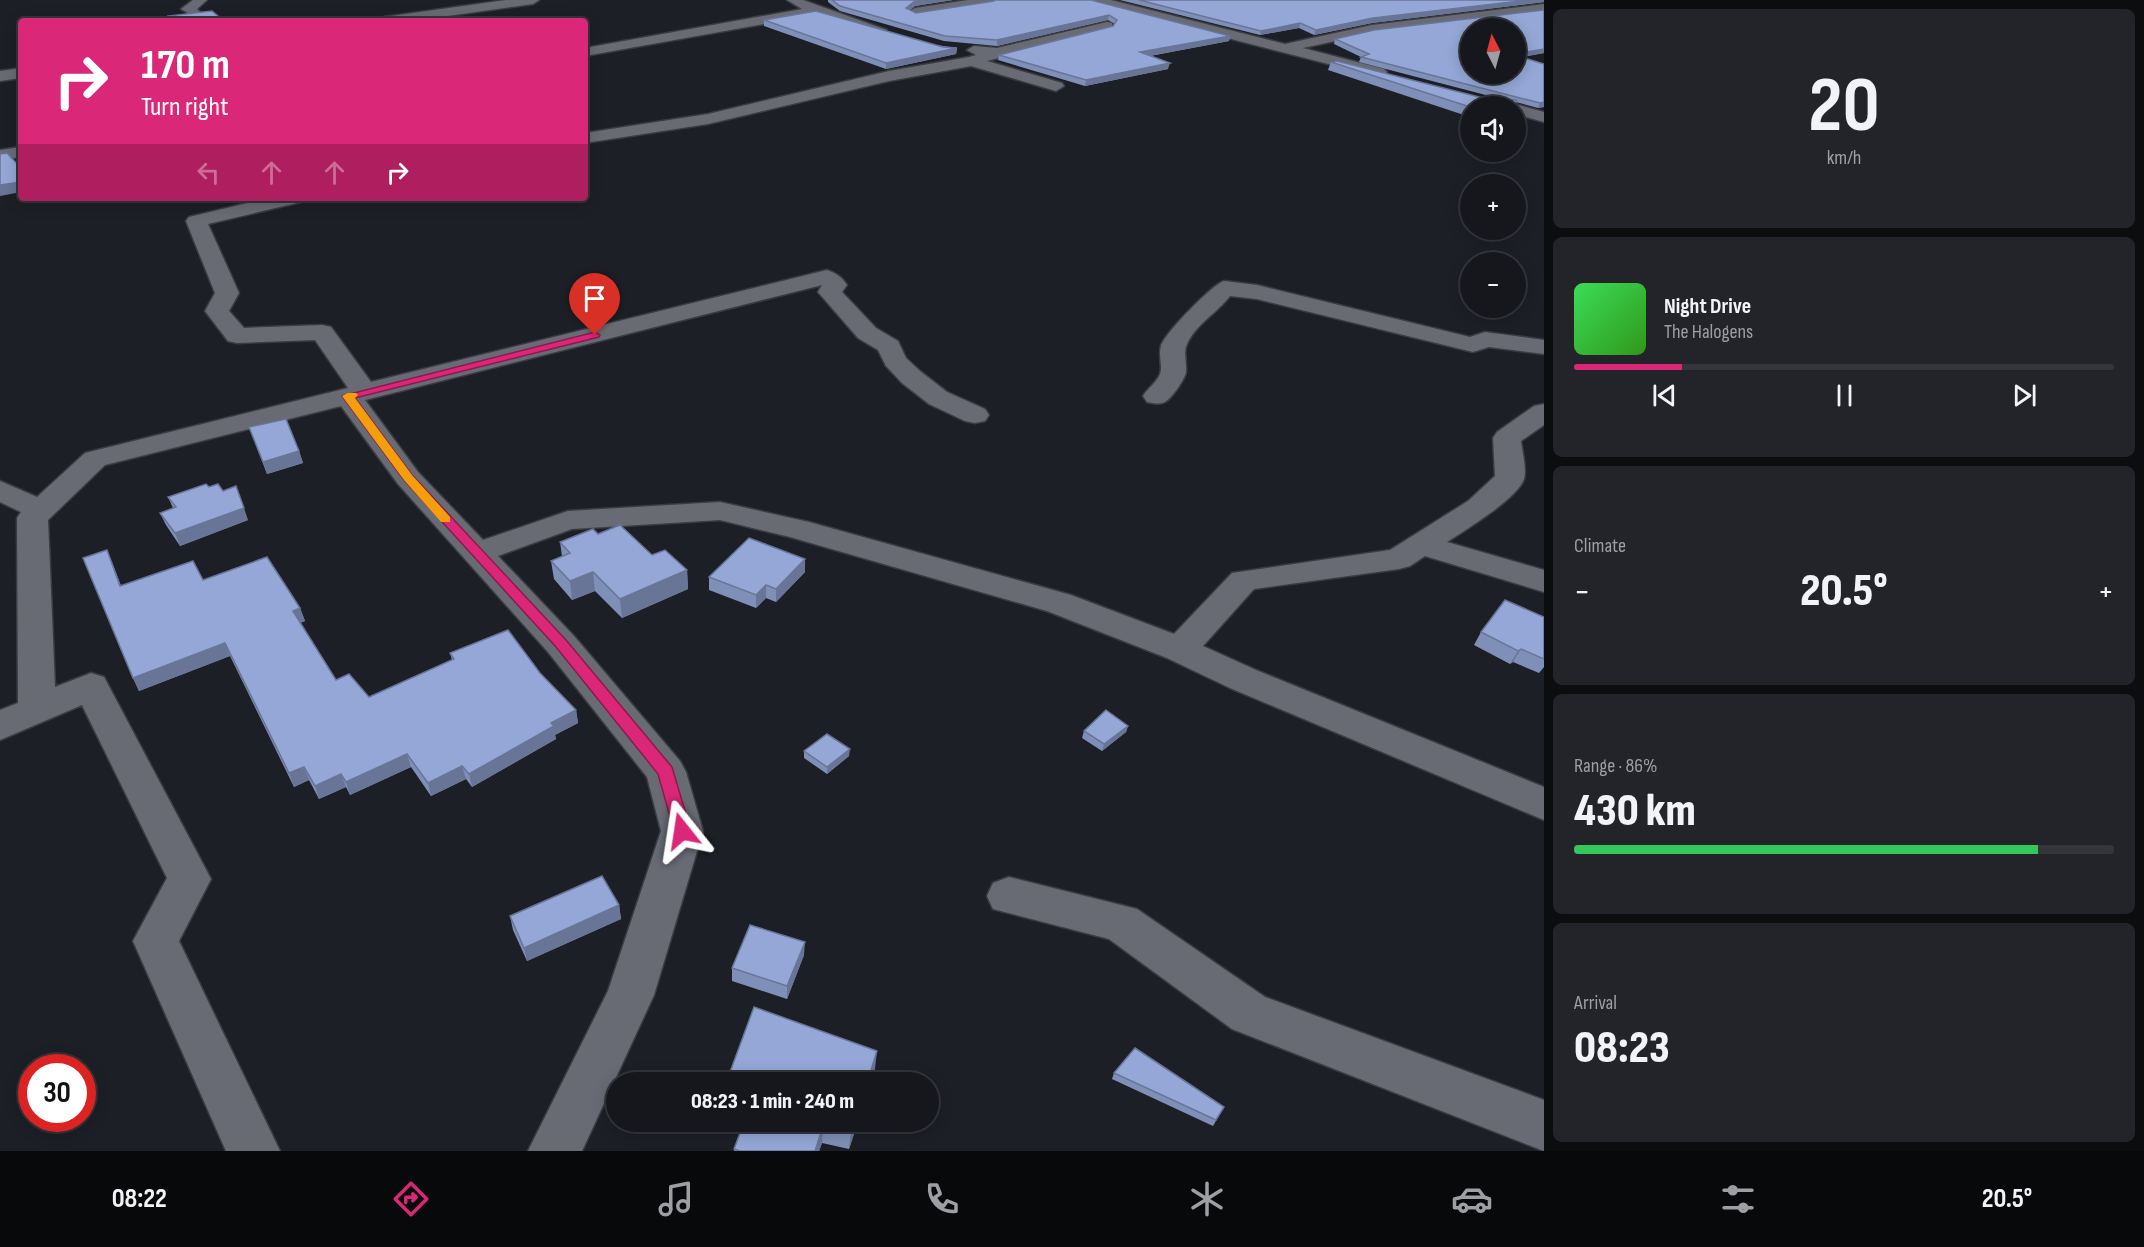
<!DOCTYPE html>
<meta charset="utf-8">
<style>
body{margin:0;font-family:"Sofia Sans Condensed",sans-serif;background:#222429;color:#f1f3f6;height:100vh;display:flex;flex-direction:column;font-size:22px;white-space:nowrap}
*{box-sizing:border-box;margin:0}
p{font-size:20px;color:#9d9fa3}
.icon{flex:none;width:33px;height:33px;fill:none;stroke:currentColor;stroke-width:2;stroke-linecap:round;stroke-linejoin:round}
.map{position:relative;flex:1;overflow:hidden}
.drawer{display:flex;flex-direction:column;gap:9px;padding:9px;background:#0c0d0f;width:600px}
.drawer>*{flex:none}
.hud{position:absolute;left:18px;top:18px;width:570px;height:183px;border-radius:6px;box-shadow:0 3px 15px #0003,0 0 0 2px #34363b;background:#db2777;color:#fff;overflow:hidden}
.needle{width:39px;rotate:354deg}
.tools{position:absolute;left:1460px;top:18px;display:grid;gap:12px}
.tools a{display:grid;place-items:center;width:66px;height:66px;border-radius:50%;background:#15171c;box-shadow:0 3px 15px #0003,0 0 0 2px #34363b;font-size:30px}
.speed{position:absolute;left:18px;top:1054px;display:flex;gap:12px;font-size:30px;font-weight:700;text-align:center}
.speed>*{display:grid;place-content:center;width:78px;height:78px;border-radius:50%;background:#15171c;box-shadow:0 3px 15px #0003,0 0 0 2px #34363b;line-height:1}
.speed .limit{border:9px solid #d22;background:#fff;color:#111}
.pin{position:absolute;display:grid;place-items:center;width:51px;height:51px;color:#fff;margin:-62px -26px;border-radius:50% 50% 50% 0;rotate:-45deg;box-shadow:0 0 6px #0007}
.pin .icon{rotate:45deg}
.me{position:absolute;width:66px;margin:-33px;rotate:345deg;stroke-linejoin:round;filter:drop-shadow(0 0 4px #0008)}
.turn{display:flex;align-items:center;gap:21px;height:126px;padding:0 24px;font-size:27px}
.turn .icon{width:78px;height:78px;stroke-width:2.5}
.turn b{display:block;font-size:42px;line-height:51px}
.lanes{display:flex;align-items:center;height:57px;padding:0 24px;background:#0003;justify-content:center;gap:30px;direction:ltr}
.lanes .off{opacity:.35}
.big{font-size:45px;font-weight:800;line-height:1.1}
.drawer .widget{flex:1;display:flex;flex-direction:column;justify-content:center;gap:9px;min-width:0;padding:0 21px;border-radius:9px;background:#222429}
.drawer .dial{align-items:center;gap:0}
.dial b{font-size:78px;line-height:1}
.song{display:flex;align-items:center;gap:18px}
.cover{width:72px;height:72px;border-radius:9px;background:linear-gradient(135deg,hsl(130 70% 55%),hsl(110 70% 35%))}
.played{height:6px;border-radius:3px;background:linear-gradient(90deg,#db2777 20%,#34363b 20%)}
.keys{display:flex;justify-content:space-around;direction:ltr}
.heat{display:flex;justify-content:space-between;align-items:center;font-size:33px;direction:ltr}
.charge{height:9px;border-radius:4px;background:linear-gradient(90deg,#34c759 86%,#34363b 0)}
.trip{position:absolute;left:606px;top:1072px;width:333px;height:60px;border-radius:30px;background:#15171c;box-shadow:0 3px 15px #0003,0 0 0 2px #34363b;font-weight:800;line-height:60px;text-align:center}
.tab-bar{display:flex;height:96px;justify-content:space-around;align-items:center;background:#08090b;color:#9d9fa3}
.tab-bar .icon{width:42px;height:42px}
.tab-bar .selected{color:#db2777}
.tab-bar b{font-size:27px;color:#f1f3f6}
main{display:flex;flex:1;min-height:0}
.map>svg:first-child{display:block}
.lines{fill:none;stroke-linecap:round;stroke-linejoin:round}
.minor-casing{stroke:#3a3c42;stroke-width:3}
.minor{fill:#686b74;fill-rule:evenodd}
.wall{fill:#7f90b8}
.shaded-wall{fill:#687596}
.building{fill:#94a7d6;stroke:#687596;stroke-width:1.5}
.route{fill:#db2777;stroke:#8e194d;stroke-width:1.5}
.slow{fill:#f59e0b}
</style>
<main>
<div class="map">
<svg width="1544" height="1151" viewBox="0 0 1544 1151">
<rect width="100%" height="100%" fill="#1c1f26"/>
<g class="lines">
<g class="minor-casing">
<g id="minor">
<polygon points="193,0 207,0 197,9 200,12 198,15 193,16 181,9"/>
<polygon points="506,0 539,0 533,4 412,21 377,21 384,17"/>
<polygon points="787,0 803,0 887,30 880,34 815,15 585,56 585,48 802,9"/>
<polygon points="968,0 999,0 993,4 915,16 908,12 915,8"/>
<polygon points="1090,0 1111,0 1285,44 1372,25 1544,4 1544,12 1372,33 1303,48 1384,69 1387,72 1384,75 1379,77 1091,3"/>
<polygon points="1107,22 1112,23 1112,29 987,61 1062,83 1064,86 1056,91 971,66 889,81 708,124 585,143 585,133 708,114 889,71 969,57 976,55 967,50 974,46 997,48"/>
<polygon points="21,68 21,78 0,81 0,71"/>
<polygon points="1515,104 1544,112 1544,122 1515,114 1515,106 1508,106"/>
<polygon points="21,147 21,157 0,160 0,150"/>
<path d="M269,198H304L301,202L208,224L239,293L229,311L244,328L322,325L331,327L371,382L827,270C836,273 842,277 847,285L842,292L876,328L898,341L906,358L920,371L947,392L985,409L989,415L985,421L975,423L965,421L929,404L902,383L886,366L878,350L858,338L818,292L822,285L365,400L418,472L483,540L568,511L720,502L809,522L1071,595L1174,634L1232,573L1390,550L1468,501L1495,476L1493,438L1497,432L1534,406L1544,404V425L1521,441C1522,451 1527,469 1524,479C1518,498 1464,531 1447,542L1544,570V592L1425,556L1410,566L1399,569L1254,589L1203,646L1256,670L1544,787V820L1230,688L1167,658L1047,611L790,537L720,520L572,529L498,556L574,636L680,761L686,772L703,831L654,995L582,1151H528L608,991L661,831L647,777L548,652L398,484L341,406L105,465L48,520L55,687L91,673L104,677L211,879L179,941L280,1151H226L133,941L167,878L82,705L0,740V710L18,703L17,518L21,512L0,502V481L37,497L85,453L348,388L315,340L237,343L228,341L205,311L215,293L186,221L189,217Z"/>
<path d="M1224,281L1257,285L1470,337L1485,332L1544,340V354L1489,347L1473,352L1257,299L1230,296C1217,313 1196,324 1187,344C1183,352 1187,363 1186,372C1185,379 1172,398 1165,402C1159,405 1153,403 1147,402L1143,396C1147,389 1157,382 1160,374C1163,366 1158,355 1161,346C1164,334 1213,284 1224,281Z"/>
<polygon points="1009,877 1137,909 1265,997 1544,1100 1544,1151 1232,1029 1109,939 993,909 987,896 993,883"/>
</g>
</g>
<use href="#minor" class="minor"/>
</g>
<g class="wall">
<polygon points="828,0 953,0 915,6 910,10 916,13 1091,0 1230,36 1229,41 1150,56 1168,69 1085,86 998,60 999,55 1113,26 1115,24 1108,20 997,46 944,41 840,11 828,2"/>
<polygon points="1120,0 1544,0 1544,2 1372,23 1314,35 1299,28 1260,35"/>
<polygon points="764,20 957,48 956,54 886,69 764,26"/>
<polygon points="1335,39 1544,53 1523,57 1544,107 1538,108 1516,102 1470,106 1470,117 1328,70 1331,62 1491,100 1505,100 1359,62 1361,57 1334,44"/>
<polygon points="249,427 299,451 303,463 267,474"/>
<polygon points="209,487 248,520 180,546 166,525 160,513 173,508 168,497"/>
<polygon points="560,542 652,555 687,570 688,589 622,618 595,591 572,600 554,579 551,561 562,556"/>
<polygon points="805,559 805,572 776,602 766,598 756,608 709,590 709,577"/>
<polygon points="112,562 121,586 203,580 300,608 305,621 300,623 336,680 369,697 452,660 450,653 540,673 576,710 578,723 555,735 556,739 472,787 466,779 431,796 411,767 350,795 346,787 319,799 309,780 294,787 230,656 139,691 133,678"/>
<polygon points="1544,617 1544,667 1539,673 1513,662 1510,664 1474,645 1481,632"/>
<polygon points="1128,726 1126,732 1102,751 1082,738 1084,731"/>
<polygon points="804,751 849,756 827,774 804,758"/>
<polygon points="619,905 621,919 527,961 513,930 510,916"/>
<polygon points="804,955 787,999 732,981 732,968"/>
<polygon points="1114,1073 1224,1107 1213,1126 1112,1079"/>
<polygon points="744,1122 858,1122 849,1149 822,1143 819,1151 734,1151"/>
</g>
<g class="shaded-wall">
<polygon points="921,0 953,0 915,6 906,13 906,8 915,1"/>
<polygon points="1529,0 1544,0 1544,2 1372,23 1314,35 1316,30 1373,18"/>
<polygon points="1109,15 1108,20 997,46 997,40"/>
<polygon points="1300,23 1299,28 1260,35 1261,31"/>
<polygon points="1230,36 1229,41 1139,58 1140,52"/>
<polygon points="957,48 956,54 886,69 886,63"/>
<polygon points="1544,49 1544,53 1515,58 1515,54"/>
<polygon points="1170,63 1168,69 1085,86 1086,80"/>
<polygon points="1544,102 1544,107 1538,108 1540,103"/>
<polygon points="21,182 21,192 0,196 0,185"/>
<polygon points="299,451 303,463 267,474 263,462"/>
<polygon points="244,508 248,520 180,546 175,533"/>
<polygon points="107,550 112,562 126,599 120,586"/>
<polygon points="805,559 805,572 776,602 776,589"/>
<polygon points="687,570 688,589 622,618 620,599"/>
<polygon points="593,572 595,591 572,600 570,581"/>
<polygon points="766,585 766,598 756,608 756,595"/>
<polygon points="300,608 305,621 297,624 293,611"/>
<polygon points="225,643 230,656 139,691 133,678"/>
<polygon points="1521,649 1513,662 1510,664 1518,651"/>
<polygon points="576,710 578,723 555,735 556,739 472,787 469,774 551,723"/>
<polygon points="1128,726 1126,732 1102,751 1104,744"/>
<polygon points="850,749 849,756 827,774 827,767"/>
<polygon points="407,754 411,767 350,795 346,782"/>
<polygon points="462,766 466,779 431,796 428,783"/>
<polygon points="304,767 309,780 294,787 289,773"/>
<polygon points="341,774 346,787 319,799 315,786"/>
<polygon points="619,905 621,919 527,961 524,948"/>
<polygon points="805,942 804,955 787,999 787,986"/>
<polygon points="877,1051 875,1069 871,1083 867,1083"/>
<polygon points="854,1122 858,1122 849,1149 851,1132"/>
<polygon points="823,1126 822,1143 819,1151 815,1151"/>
</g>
<g class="building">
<polygon points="832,0 921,0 915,1 906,8 916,13 994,1 995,0 1091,0 1230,36 1140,52 1170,63 1086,80 999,55 1113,26 1117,20 1109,15 997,40 945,36 840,6"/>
<polygon points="1139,0 1529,0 1373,18 1316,30 1300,23 1261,31"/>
<polygon points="1544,10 1544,49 1515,54 1515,28 1470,28 1470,74 1515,74 1515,55 1544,64 1544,102 1540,103 1361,57 1369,54 1335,39 1374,30"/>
<polygon points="212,11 224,21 171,21 168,16"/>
<polygon points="816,11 943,47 957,48 886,63 764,20"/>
<polygon points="1337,61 1491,100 1516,100 1516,105 1507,106 1470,107 1331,62"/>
<polygon points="7,153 21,168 21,182 0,185 0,154"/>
<polygon points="286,419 299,451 263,462 249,427"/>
<polygon points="206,484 209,487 218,484 223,491 236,486 244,508 175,533 160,513 176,507 168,497"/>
<polygon points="620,525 652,555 665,550 687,570 620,599 593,572 570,581 551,561 570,553 560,542 593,529 598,534"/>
<polygon points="749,538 805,559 776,589 766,585 756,595 709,577"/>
<polygon points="107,550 120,586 193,561 203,580 267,557 300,608 293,611 336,680 349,674 369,697 454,659 450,653 508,630 540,673 576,710 551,723 554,726 469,774 462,766 428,783 407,754 346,782 341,774 315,786 304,767 289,773 225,643 133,678 83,558"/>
<polygon points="1505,600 1544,617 1544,659 1521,649 1518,651 1481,632"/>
<polygon points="1106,710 1128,726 1104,744 1084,731"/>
<polygon points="827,734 850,749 827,767 804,751"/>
<polygon points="602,876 619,905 524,948 510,916"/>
<polygon points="750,925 805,942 787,986 732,968"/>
<polygon points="754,1007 877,1051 867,1083 726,1083"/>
<polygon points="1135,1048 1224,1107 1216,1120 1114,1073"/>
<polygon points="744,1122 854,1122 851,1132 823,1126 815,1151 740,1151 734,1149"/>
</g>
<polygon class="route" points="595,332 600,335 599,337 355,398 412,475 566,640 672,767 691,831 688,836 676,836 674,831 658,774 556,647 404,480 342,396"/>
<polygon class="slow" points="348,393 356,393 358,395 355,398 412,475 450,517 450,522 441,522 404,480 342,396"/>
</svg>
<div class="tools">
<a><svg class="needle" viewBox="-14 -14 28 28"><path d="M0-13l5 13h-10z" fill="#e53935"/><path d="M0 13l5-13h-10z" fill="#9d9fa3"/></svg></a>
<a><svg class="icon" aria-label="sound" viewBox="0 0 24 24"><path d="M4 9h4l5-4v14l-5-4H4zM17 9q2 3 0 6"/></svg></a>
<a>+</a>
<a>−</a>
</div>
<div class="speed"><div class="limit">30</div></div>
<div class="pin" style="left:595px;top:335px;background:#d93025"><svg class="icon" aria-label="arrive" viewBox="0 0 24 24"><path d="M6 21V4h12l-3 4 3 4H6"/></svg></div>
<svg class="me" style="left:682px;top:831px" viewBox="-20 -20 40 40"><path d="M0-17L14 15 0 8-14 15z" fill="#db2777" stroke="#fff" stroke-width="4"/></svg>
<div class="trip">08:23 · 1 min · 240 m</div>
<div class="hud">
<div class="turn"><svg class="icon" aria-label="right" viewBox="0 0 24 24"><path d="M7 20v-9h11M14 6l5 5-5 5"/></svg><div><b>170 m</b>Turn right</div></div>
<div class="lanes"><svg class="icon off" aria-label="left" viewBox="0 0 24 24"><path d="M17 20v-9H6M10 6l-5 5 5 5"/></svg><svg class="icon off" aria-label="ahead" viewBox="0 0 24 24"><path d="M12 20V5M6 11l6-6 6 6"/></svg><svg class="icon off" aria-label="ahead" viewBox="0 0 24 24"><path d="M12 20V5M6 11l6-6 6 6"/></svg><svg class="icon" aria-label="right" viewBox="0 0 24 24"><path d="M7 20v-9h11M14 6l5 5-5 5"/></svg></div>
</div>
</div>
<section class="drawer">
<div class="widget dial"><b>20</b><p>km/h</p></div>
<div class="widget">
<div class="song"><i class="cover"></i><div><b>Night Drive</b><p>The Halogens</p></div></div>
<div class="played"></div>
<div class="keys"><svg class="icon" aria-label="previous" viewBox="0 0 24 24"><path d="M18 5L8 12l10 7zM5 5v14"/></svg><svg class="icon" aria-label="pause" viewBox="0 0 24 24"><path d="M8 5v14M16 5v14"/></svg><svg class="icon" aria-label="next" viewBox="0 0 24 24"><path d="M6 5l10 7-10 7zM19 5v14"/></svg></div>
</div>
<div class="widget"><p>Climate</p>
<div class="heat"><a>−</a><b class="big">20.5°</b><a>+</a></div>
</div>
<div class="widget"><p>Range · 86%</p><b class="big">430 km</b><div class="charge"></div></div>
<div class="widget"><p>Arrival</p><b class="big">08:23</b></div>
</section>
</main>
<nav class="tab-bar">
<b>08:22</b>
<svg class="icon selected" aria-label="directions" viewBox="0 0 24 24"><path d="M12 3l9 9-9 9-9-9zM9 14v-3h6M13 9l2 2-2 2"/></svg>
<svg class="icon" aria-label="music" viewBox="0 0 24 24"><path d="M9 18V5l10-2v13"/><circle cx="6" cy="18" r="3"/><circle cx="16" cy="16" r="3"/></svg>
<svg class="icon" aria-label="phone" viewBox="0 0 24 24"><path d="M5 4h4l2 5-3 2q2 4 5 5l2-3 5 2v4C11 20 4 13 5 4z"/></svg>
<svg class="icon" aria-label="climate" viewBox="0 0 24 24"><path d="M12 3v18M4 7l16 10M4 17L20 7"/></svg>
<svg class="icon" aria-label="car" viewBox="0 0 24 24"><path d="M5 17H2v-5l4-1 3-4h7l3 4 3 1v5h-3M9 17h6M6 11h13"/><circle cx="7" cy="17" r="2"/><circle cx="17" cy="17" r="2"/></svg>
<svg class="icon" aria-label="filters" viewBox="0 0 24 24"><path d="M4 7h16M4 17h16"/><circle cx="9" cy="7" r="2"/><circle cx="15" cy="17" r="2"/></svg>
<b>20.5°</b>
</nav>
